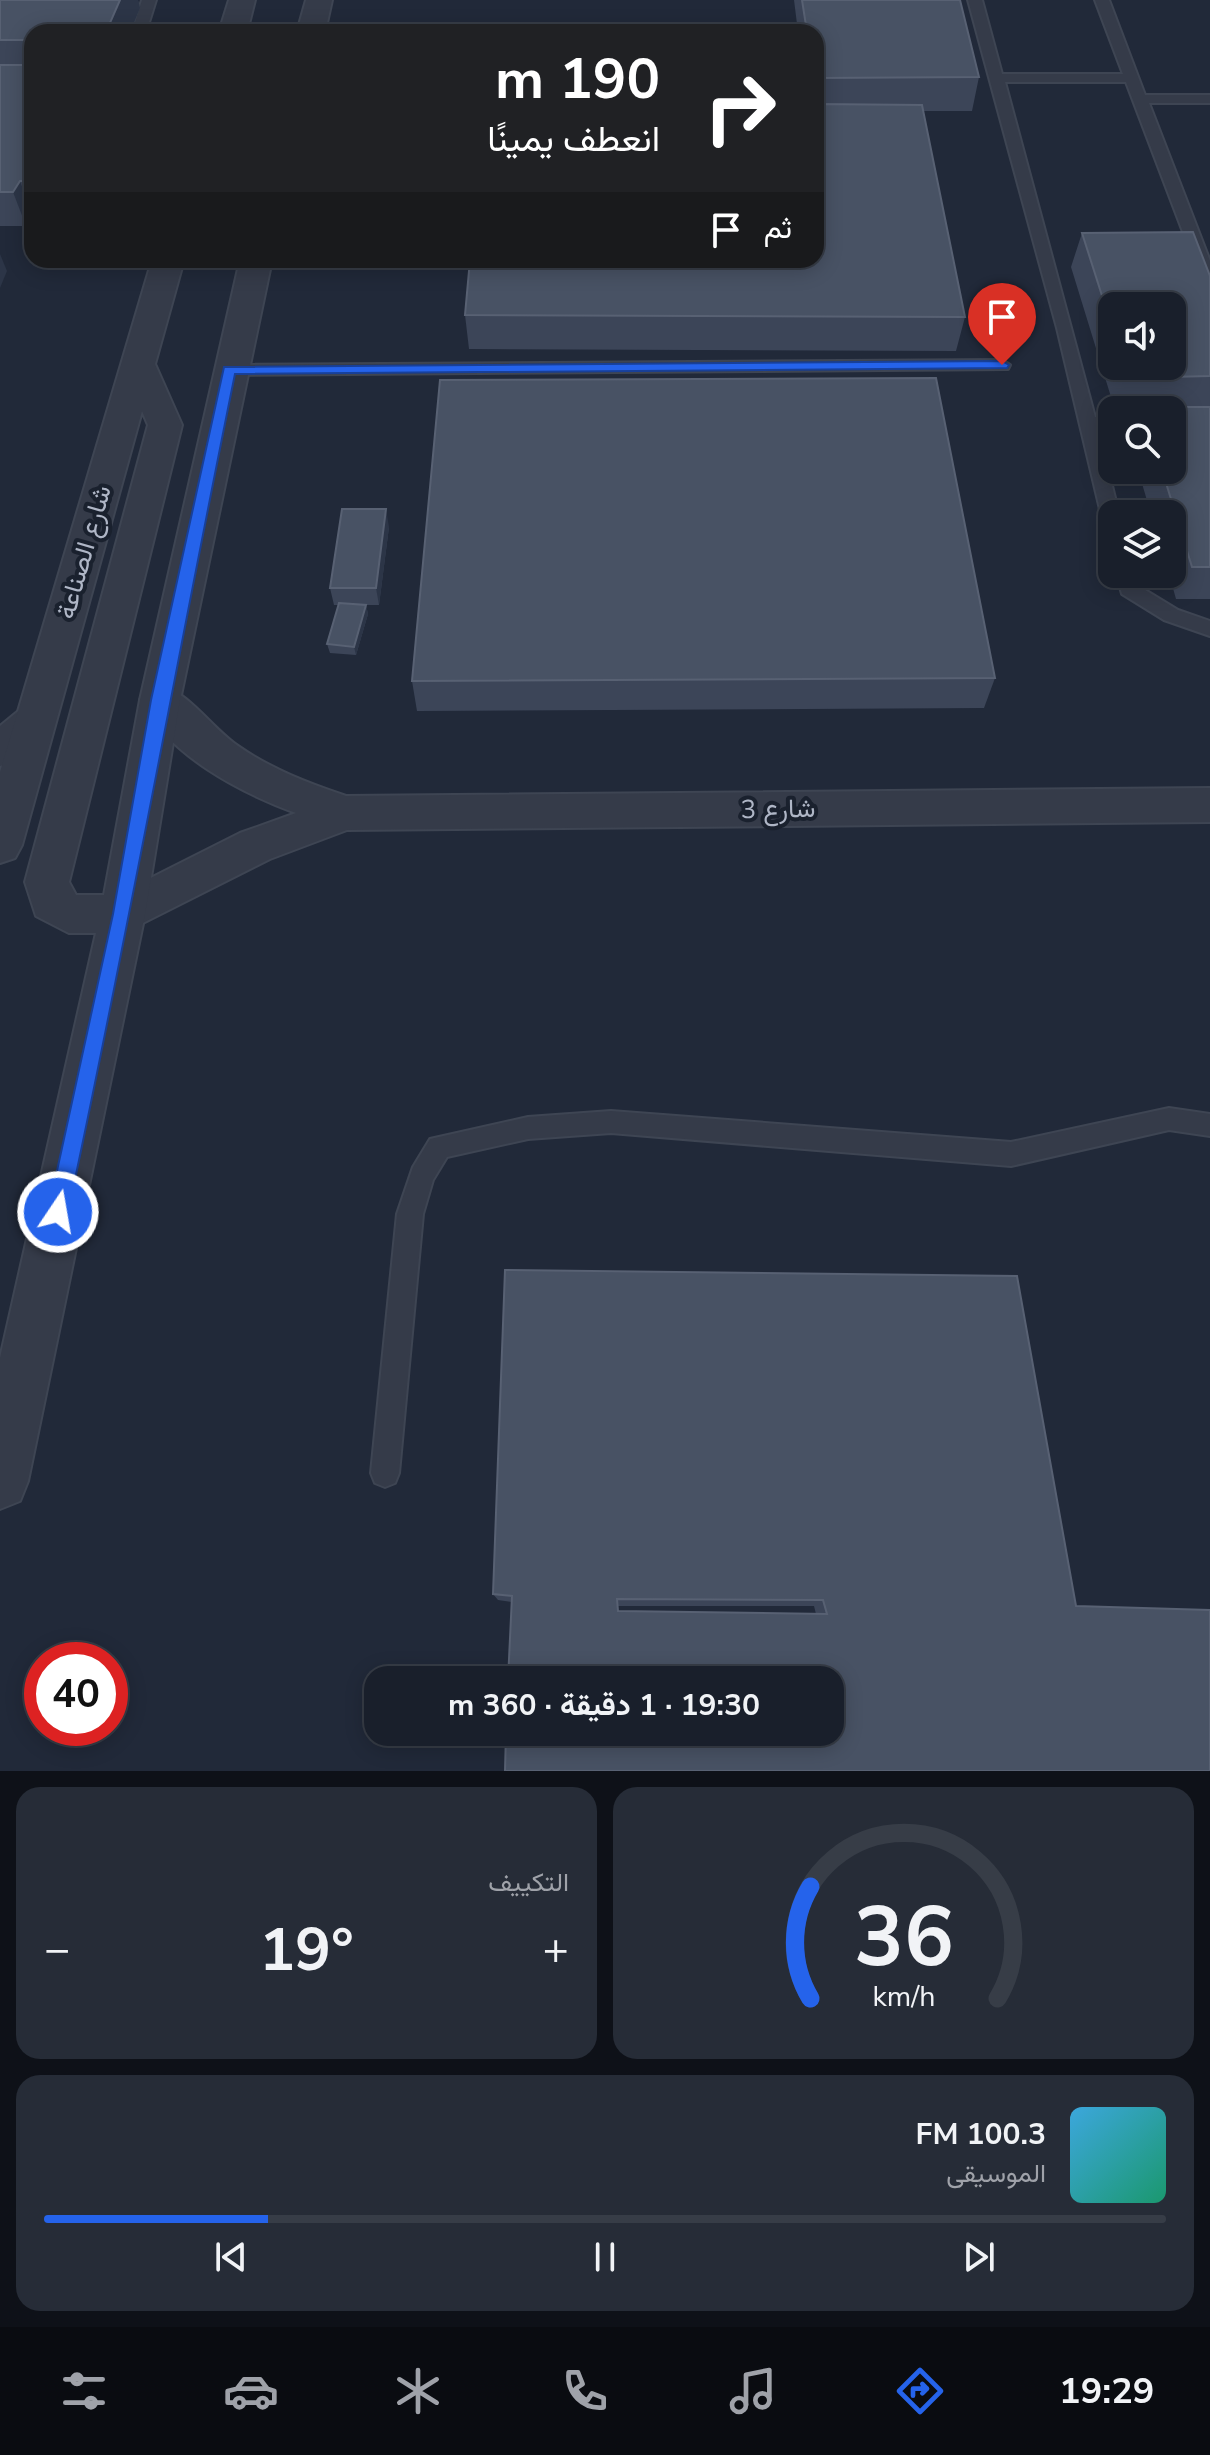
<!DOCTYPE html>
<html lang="ar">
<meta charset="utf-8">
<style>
body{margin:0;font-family:"Nunito Sans",Vazirmatn,sans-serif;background:#262c37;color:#f1f3f6;direction:rtl;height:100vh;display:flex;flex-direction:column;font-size:30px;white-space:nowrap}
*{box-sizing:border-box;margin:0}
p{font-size:26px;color:#9fa2a9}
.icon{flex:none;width:44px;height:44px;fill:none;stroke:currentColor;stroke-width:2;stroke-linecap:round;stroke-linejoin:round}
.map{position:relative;height:1771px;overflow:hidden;direction:ltr}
.sheet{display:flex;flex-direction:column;gap:16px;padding:16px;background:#0e1118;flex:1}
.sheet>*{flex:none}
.hud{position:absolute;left:24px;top:24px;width:800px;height:244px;border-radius:24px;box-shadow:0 4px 20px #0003,0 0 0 2px #373d47;direction:rtl;background:#202124;color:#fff;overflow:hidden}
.tools{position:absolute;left:1098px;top:292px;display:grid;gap:16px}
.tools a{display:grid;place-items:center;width:88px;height:88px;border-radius:16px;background:#191f2b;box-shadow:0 4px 20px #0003,0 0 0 2px #373d47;font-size:40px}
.speed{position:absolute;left:24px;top:1642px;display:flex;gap:16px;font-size:40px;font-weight:700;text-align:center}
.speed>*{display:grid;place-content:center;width:104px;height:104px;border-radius:50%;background:#191f2b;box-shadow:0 4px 20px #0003,0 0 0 2px #373d47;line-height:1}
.speed .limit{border:12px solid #d22;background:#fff;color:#111}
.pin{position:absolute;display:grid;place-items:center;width:68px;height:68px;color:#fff;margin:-82px -34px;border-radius:50% 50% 50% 0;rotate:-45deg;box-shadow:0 0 8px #0007}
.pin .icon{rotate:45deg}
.me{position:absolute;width:88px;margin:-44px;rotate:12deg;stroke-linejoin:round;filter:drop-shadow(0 0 6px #0008)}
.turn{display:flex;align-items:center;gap:28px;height:168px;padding:0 32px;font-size:36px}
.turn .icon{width:104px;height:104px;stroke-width:2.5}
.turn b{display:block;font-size:56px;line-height:68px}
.then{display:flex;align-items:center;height:76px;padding:0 32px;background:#0003;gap:16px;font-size:30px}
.big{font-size:60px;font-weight:700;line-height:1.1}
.sheet .tile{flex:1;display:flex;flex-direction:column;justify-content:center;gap:12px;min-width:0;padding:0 28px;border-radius:24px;background:#262c37}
.sheet .dial{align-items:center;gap:0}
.dial svg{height:208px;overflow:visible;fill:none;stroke:#373d47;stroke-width:7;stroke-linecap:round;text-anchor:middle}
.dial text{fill:#f1f3f6;stroke:none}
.song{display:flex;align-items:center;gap:24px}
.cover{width:96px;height:96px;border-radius:12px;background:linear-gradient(135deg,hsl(200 70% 55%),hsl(160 70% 35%))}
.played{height:8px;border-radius:4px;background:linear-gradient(90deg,#2563eb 20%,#373d47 20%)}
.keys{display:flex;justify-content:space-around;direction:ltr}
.heat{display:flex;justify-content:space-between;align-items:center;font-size:44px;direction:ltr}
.sheet .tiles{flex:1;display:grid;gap:16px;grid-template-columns:1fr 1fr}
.tile:last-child{grid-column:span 2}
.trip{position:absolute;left:364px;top:1666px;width:480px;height:80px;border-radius:24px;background:#191f2b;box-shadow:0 4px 20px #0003,0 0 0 2px #373d47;font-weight:700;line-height:80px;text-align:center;direction:rtl}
.tab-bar{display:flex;height:128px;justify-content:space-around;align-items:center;background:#0a0c11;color:#9fa2a9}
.tab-bar .icon{width:56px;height:56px}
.tab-bar .selected{color:#2563eb}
.tab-bar b{font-size:36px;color:#f1f3f6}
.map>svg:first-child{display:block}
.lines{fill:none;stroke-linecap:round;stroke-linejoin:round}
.service-casing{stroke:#3e4553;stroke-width:4}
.minor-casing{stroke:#3e4553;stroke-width:4}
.tertiary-casing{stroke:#3e4553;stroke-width:4}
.service{fill:#353b49;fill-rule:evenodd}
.minor{fill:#353b49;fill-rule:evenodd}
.tertiary{fill:#353b49;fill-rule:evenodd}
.wall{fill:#3c4558;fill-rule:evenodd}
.shaded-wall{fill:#2c3547}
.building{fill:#485264;stroke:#586173;stroke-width:2;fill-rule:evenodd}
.route{fill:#2563eb;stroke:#184099;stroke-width:2}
.labels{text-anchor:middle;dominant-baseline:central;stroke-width:8;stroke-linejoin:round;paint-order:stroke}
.street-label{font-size:26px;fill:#afb6c6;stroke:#1a212e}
</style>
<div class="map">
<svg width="1210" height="1771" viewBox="0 0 1210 1771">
<rect width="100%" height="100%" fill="#212939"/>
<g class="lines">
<g class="service-casing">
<g id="service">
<polygon points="142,0 156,0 146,32 132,32"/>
<polygon points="968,0 982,0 1002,74 1123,74 1095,0 1109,0 1145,95 1210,95 1210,103 1149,103 1210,261 1210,287 1202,282 1126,82 1005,82 1095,417 1112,417 1112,429 1098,429 1119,514 1112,514 1112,529 1103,522 1057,328"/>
<polygon points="1002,360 1010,365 1008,369 229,375 221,370 229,365"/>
<polygon points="1116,574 1134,574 1137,585 1178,610 1210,621 1210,636 1164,620 1122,594"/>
<polygon points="1169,1108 1210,1114 1210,1136 1169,1130 1011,1166 611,1133 528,1139 447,1157 433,1180 423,1214 399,1473 395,1483 385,1487 375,1483 371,1473 397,1214 413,1167 430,1139 528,1117 611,1111 1011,1142"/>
</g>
</g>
<g class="minor-casing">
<g id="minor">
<path d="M160,684C190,694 212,728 238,746C271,769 308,783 346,796L1210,788V822L347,830L270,859L123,933L107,928L101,914L107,900L240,833L296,813C239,792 170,756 140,700L146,689Z"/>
<path d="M36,703L50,708L56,719C45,740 22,759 0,766V726L22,708Z"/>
</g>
</g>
<g class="tertiary-casing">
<g id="tertiary">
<polygon points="229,0 255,0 247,32 219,32"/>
<polygon points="306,0 332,0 325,32 297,32"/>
<polygon points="152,260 184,260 155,364 182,425 69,882 76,895 104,895 140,700 240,260 272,260 180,700 145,914 28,1481 20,1501 0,1509 0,1358 96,933 69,933 36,916 25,882 148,425 142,411 22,845 15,858 0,863 0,772"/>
</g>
</g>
<use href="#service" class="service"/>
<use href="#minor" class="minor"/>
<use href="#tertiary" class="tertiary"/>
</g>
<g class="wall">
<polygon points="0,0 138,0 140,8 130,32 32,32 32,216 26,226 0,226"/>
<polygon points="794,0 960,0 979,77 972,111 923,111 965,317 956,351 469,349 465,315 816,260 816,32 798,32"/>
<path d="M1082,233L1210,276V599H1176L1169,574H1172V514H1151L1138,470H1172V410H1115L1071,267ZM1112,306L1172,366H1112Z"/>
<polygon points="389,527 379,605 363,605 366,605 368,614 356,655 330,653 327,644 339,605 334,605 330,588"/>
<polygon points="995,678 984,708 417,711 412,681"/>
<path d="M505,1270L1076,1606L1210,1771L512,1602L498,1600L493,1594ZM618,1606H814L816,1614L618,1611Z"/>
</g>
<g class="shaded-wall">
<polygon points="120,0 138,0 140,8 130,32 106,32"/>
<polygon points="20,181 32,214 32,216 26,226 13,192"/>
<polygon points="0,254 7,271 0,288"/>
<polygon points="386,509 389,527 379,605 376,588"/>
<polygon points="366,605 368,614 356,655 354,647"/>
</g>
<g class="building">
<polygon points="0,0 120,0 106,32 32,32 32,40 0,40"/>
<polygon points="802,0 960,0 979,77 816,78 816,32 807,32"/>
<polygon points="0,65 32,65 32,181 20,181 13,192 0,192"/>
<polygon points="816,104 922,105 965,317 465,315 470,260 816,260"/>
<polygon points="1193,232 1210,276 1210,376 1129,378 1125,366 1172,366 1172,306 1112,306 1112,327 1082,233"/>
<polygon points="936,378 995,678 412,681 440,380"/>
<polygon points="1143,407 1210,407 1210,567 1192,567 1162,470 1172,470 1172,410 1144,410"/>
<polygon points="342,509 386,509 376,588 330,588"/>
<polygon points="339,603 366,605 354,647 327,644"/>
<path d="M505,1270L1017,1276L1076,1606L1210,1610V1771H505L506,1732H830V1680H508L512,1596L493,1594ZM617,1599L823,1600L827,1614L618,1611Z"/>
</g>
<path class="route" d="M1002,361L1009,365L1007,368L235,374C178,654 128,934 68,1212L65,1220L58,1223L51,1220L48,1212L113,914L151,700L224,367Z"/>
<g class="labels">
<g class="street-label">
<text transform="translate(84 552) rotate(-74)">شارع الصناعة</text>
<text transform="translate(778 809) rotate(-1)">شارع 3</text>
</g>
</g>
</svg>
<div class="tools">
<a><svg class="icon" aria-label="sound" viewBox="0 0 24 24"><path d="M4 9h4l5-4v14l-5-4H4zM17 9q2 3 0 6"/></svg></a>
<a><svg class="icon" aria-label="search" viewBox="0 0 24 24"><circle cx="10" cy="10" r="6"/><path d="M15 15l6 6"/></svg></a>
<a><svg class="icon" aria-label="layers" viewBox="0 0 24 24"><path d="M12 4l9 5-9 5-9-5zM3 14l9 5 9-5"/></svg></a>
</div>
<div class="speed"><div class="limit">40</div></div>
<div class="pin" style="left:1002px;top:365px;background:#d93025"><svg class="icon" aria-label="arrive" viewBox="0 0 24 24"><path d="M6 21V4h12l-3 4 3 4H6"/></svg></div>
<svg class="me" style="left:58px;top:1212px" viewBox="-20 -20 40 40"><circle r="17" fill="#2563eb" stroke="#fff" stroke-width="3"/><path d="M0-11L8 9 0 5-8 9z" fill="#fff"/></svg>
<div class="trip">19:30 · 1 دقيقة · 360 m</div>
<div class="hud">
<div class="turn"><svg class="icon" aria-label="right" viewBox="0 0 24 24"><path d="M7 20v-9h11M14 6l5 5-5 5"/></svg><div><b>190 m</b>انعطف يمينًا</div></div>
<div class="then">ثم<svg class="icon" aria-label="arrive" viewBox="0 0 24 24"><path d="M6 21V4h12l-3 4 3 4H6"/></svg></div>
</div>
</div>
<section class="sheet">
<div class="tiles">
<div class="tile dial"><svg viewBox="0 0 100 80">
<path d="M14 69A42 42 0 1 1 86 69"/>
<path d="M14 69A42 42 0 0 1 14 26" stroke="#2563eb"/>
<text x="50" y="56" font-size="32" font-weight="700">36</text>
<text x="50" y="72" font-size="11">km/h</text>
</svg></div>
<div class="tile"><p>التكييف</p>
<div class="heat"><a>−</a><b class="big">19°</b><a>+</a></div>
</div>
<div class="tile">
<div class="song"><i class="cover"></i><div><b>100.3 FM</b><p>الموسيقى</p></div></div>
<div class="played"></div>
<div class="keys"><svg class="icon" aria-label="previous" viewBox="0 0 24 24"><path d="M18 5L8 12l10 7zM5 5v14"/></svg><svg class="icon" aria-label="pause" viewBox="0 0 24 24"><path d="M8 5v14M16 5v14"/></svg><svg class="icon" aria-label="next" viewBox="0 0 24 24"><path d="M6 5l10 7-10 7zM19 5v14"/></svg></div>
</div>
</div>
</section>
<nav class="tab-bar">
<b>19:29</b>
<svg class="icon selected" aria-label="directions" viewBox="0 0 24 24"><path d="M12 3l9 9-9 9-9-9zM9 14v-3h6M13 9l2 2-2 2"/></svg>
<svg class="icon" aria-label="music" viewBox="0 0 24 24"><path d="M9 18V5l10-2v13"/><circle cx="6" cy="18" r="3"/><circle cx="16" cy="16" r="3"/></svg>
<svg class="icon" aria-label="phone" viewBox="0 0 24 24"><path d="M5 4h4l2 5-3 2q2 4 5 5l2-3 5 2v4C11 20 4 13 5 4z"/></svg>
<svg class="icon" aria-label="climate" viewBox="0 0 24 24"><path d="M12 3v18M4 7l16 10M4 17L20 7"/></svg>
<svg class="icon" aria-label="car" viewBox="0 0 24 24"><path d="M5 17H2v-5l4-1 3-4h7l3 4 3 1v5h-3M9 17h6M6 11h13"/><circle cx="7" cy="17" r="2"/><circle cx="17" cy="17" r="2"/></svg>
<svg class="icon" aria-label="filters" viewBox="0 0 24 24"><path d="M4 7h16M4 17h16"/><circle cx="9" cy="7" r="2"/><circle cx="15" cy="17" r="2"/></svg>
</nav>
